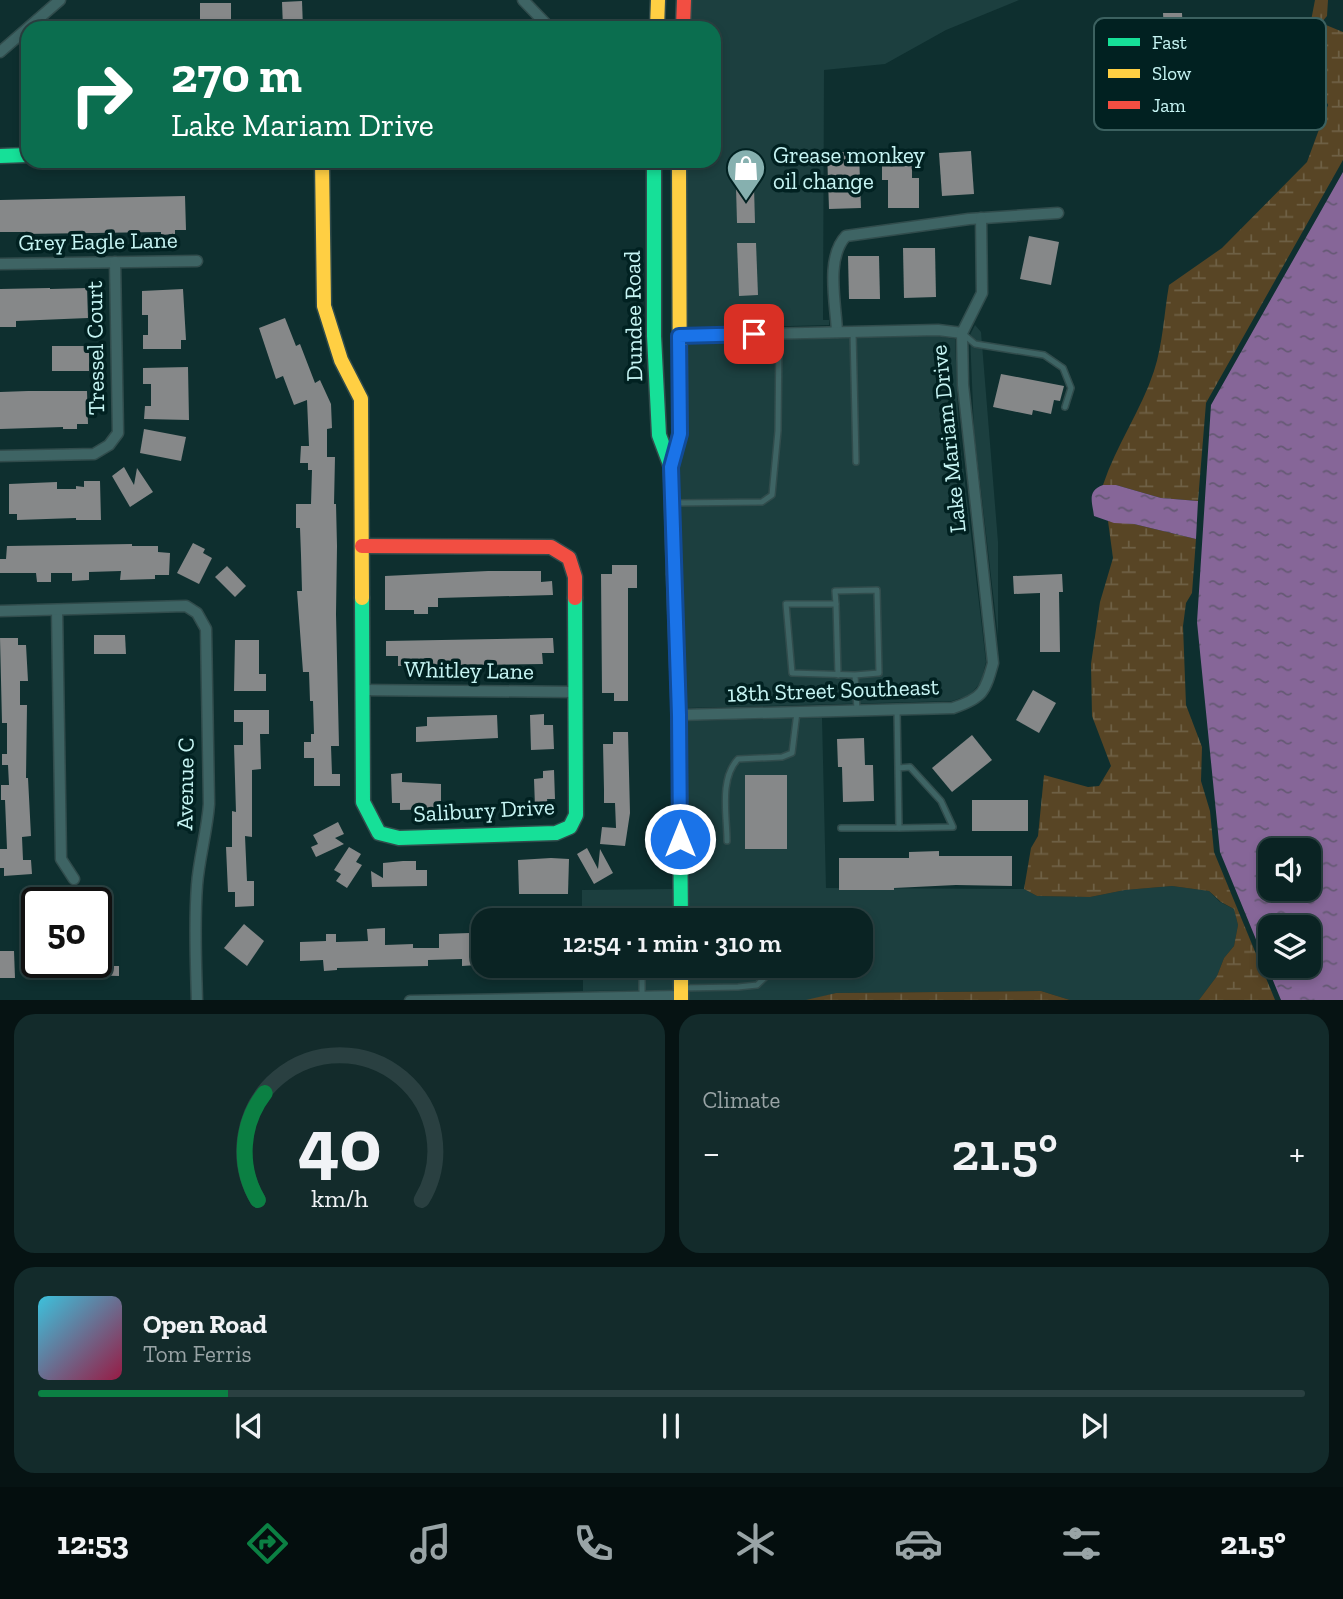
<!DOCTYPE html>
<meta charset="utf-8">
<style>
body{margin:0;font-family:"Zilla Slab",serif;background:#132b2b;color:#f1f3f6;height:100vh;display:flex;flex-direction:column;font-size:26px;white-space:nowrap}
*{box-sizing:border-box;margin:0}
p{font-size:23px;color:#99a4a6}
.icon{flex:none;width:38px;height:38px;fill:none;stroke:currentColor;stroke-width:2;stroke-linecap:round;stroke-linejoin:round}
.map{position:relative;height:1000px;overflow:hidden}
.sheet{display:flex;flex-direction:column;gap:14px;padding:14px;background:#061313;flex:1}
.sheet>*{flex:none}
.hud{position:absolute;left:21px;top:21px;width:700px;height:147px;border-radius:21px;box-shadow:0 4px 10px #0003,0 0 0 2px #2a4041;background:#0b6e4f;color:#fff;overflow:hidden}
.fabs{position:absolute;left:1258px;top:838px;display:grid;gap:14px}
.fabs a{display:grid;place-items:center;width:63px;height:63px;border-radius:14px;background:#0a2323;box-shadow:0 4px 10px #0003,0 0 0 2px #2a4041;font-size:35px}
.speed{position:absolute;left:21px;top:887px;display:flex;gap:14px;font-size:35px;font-weight:700;text-align:center}
.speed>*{display:grid;place-content:center;width:91px;height:91px;border-radius:50%;background:#0a2323;box-shadow:0 4px 10px #0003,0 0 0 2px #2a4041;line-height:1}
.speed .limit{border:4px solid #111;border-radius:10px;background:#fff;color:#111}
.pin{position:absolute;display:grid;place-items:center;width:60px;height:60px;color:#fff;margin:-30px;border-radius:14px;box-shadow:0 4px 10px #0006}
.me{position:absolute;width:77px;margin:-38px;rotate:0deg;stroke-linejoin:round;filter:drop-shadow(0 0 5px #0008)}
.turn{display:flex;align-items:center;gap:24px;height:147px;padding:0 35px;font-size:32px}
.turn .icon{width:91px;height:91px;stroke-width:2.5}
.turn b{display:block;font-size:49px;line-height:60px}
.big{font-size:52px;font-weight:600;line-height:1.1}
.sheet .card{flex:1;display:flex;flex-direction:column;justify-content:center;gap:10px;min-width:0;padding:0 24px;border-radius:21px;background:#132b2b}
.sheet .dial{align-items:center;gap:0}
.dial svg{height:182px;overflow:visible;fill:none;stroke:#2a4041;stroke-width:7;stroke-linecap:round;text-anchor:middle}
.dial text{fill:#f1f3f6;stroke:none}
.song{display:flex;align-items:center;gap:21px}
.cover{width:84px;height:84px;border-radius:10px;background:linear-gradient(135deg,hsl(190 70% 55%),hsl(340 70% 35%))}
.played{height:7px;border-radius:4px;background:linear-gradient(90deg,#0b8043 15%,#2a4041 15%)}
.keys{display:flex;justify-content:space-around;direction:ltr}
.heat{display:flex;justify-content:space-between;align-items:center;font-size:38px;direction:ltr}
.sheet .tiles{flex:1;display:grid;gap:14px;grid-template-columns:1fr 1fr}
.card:last-child{grid-column:span 2}
.trip{position:absolute;left:471px;top:908px;width:402px;height:70px;border-radius:21px;background:#0a2323;box-shadow:0 4px 10px #0003,0 0 0 2px #2a4041;font-weight:600;line-height:70px;text-align:center}
.dock{display:flex;height:112px;justify-content:space-around;align-items:center;background:#040e0e;color:#99a4a6}
.dock .icon{width:49px;height:49px}
.dock .current{color:#0b8043}
.dock b{font-size:32px;color:#f1f3f6}
.map>svg:first-child{display:block}
.built{fill:#1c3f3f}
.wetland{fill:url(#wetland-marsh)}
.water{fill:url(#water-ripples);fill-rule:evenodd}
.building{fill:#868889}
.lines{fill:none;stroke-linecap:round;stroke-linejoin:round}
.lane-casing{stroke:#314c4c;stroke-width:8}
.street-casing{stroke:#314c4c;stroke-width:13}
.fast-casing{stroke:#314c4c;stroke-width:17}
.slow-casing{stroke:#314c4c;stroke-width:17}
.jam-casing{stroke:#314c4c;stroke-width:17}
.lane{stroke:#3e6464;stroke-width:5}
.street{stroke:#3e6464;stroke-width:10}
.fast{stroke:#16e098;stroke-width:14}
.slow{stroke:#ffcf43;stroke-width:14}
.jam{stroke:#f24e42;stroke-width:14}
.route-casing{stroke:#114b97;stroke-width:18}
.route{stroke:#1a73e8;stroke-width:12}
.labels{text-anchor:middle;dominant-baseline:central;stroke-width:7;stroke-linejoin:round;paint-order:stroke}
.poi-label{font-size:23px;fill:#c7f5f4;stroke:#012121;text-anchor:start}
.street-label{font-size:23px;fill:#c7f5f4;stroke:#012121}
.key{fill:#012121;stroke:#3c6160;stroke-width:2}
.key-label{font-size:19px;fill:#c7f5f4}
</style>
<div class="map">
<svg width="1343" height="1001" viewBox="0 0 1343 1001">
<defs>
<pattern id="wetland-marsh" width="20" height="14" patternUnits="userSpaceOnUse" patternTransform="scale(1.75)"><rect width="20" height="14" fill="#584525"/><path d="M1 5h8M5 5V1M11 12h8M15 12V8" fill="none" stroke="#6e6045"/></pattern>
<pattern id="water-ripples" width="26" height="14" patternUnits="userSpaceOnUse" patternTransform="scale(1.75)"><rect width="26" height="14" fill="#866698"/><path d="M2 4q2-2 4 0t4 0M15 11q2-2 4 0t4 0" fill="none" stroke="#655974"/></pattern>
</defs>
<rect width="100%" height="100%" fill="#0e2f2f"/>
<g class="built">
<polygon points="691,0 1019,0 946,30 885,64 824,70 823,320 829,320 829,325 686,329 686,161 714,161 714,28 690,28"/>
<polygon points="975,325 981,332 998,542 998,636 974,431 970,335"/>
<polygon points="937,336 955,339 959,432 986,662 981,682 970,695 952,701 686,708 678,472 687,434 687,342"/>
<polygon points="822,718 826,888 1024,889 1037,896 1090,897 1125,890 1172,886 1209,891 1220,902 1234,909 1238,925 1234,946 1224,958 1217,976 1199,1000 1070,1000 1041,991 836,993 806,1001 688,1000 688,966 861,966 861,920 688,920 687,721"/>
<polygon points="673,889 673,920 582,920 582,890"/>
<polygon points="583,966 674,966 674,990 583,991"/>
</g>
<g class="wetland">
<path d="M1315,0H1328L1327,16L1321,23L1343,32V160L1206,403L1198,501L1161,498L1116,485H1103C1116,445 1141,411 1154,371C1163,344 1164,313 1169,285L1222,248L1307,162L1328,105L1308,62L1310,26Z"/>
<polygon points="1108,521 1134,524 1196,539 1192,593 1186,603 1183,626 1186,705 1202,747 1201,781 1210,811 1214,852 1275,1000 1199,1000 1217,976 1224,958 1234,946 1238,925 1234,909 1221,902 1209,891 1172,886 1125,890 1090,897 1037,896 1024,889 1031,848 1038,836 1044,775 1088,787 1099,786 1111,766 1092,716 1091,664 1100,602 1113,558"/>
<polygon points="1041,991 1070,1000 806,1000 836,993"/>
</g>
<g class="water">
<path d="M1343,172V1000H1281L1220,852L1197,622L1211,405ZM1270,850H1309V889H1270ZM1270,928H1309V966H1270Z"/>
<path d="M1103,485H1116L1161,498L1198,501L1196,539L1134,524L1114,523L1094,516C1092,501 1087,491 1103,485Z"/>
</g>
<g class="building">
<polygon points="302,1 303,28 283,28 282,2"/>
<polygon points="200,3 231,3 231,23 216,23 216,28 200,28"/>
<polygon points="1163,13 1182,13 1185,77 1171,78 1171,74 1166,74"/>
<polygon points="971,151 974,194 942,196 939,153"/>
<polygon points="827,152 859,152 861,208 829,209"/>
<polygon points="882,157 912,157 912,178 919,178 919,208 888,208 888,180 882,180"/>
<polygon points="736,187 754,187 755,223 737,223"/>
<polygon points="185,196 186,230 175,230 175,234 161,235 161,232 24,234 24,232 0,232 0,200"/>
<polygon points="1029,236 1059,242 1051,285 1020,279"/>
<polygon points="737,243 756,243 758,295 739,296"/>
<polygon points="903,248 935,248 936,297 904,298"/>
<polygon points="848,256 879,256 880,299 849,299"/>
<polygon points="50,288 50,289 87,288 88,318 16,321 16,327 0,327 0,289"/>
<polygon points="183,289 186,340 181,340 181,349 143,349 143,335 148,335 148,315 142,315 142,291"/>
<polygon points="285,318 296,346 300,344 315,383 320,380 331,404 332,428 327,429 327,457 335,457 334,504 336,504 337,546 336,614 339,746 331,746 332,774 340,774 340,786 314,786 314,758 304,758 304,742 311,742 311,734 314,734 313,701 310,701 309,672 303,672 297,591 302,591 301,555 300,528 296,528 296,504 311,504 312,470 308,470 308,463 300,463 301,446 309,446 307,400 294,405 283,376 276,379 259,328"/>
<rect x="52" y="346" width="37" height="25"/>
<polygon points="188,367 189,420 144,419 145,406 151,406 151,384 143,384 143,368"/>
<polygon points="1001,374 1064,386 1060,401 1054,400 1051,414 1033,410 1032,415 993,407"/>
<polygon points="28,391 87,391 88,424 77,424 77,429 63,429 63,427 0,429 0,392"/>
<polygon points="144,429 186,437 181,461 140,453"/>
<polygon points="124,467 134,485 137,468 153,492 130,507 112,476"/>
<polygon points="84,481 100,481 101,520 76,520 76,518 17,520 17,514 9,514 9,484 57,482 57,489 76,489 76,486 84,487"/>
<polygon points="193,543 205,549 203,553 212,558 199,584 177,573"/>
<polygon points="132,544 132,546 158,546 158,552 170,553 169,575 155,575 155,579 120,580 121,571 89,572 89,580 72,581 72,573 51,573 51,582 37,582 36,573 0,573 0,559 6,559 7,546"/>
<polygon points="612,565 637,565 637,588 628,588 628,701 614,701 614,693 602,693 601,574 612,574"/>
<polygon points="227,566 246,586 235,597 215,577"/>
<polygon points="488,571 541,571 541,582 552,581 553,595 438,598 438,607 428,607 428,614 414,614 414,610 385,610 385,576"/>
<polygon points="1062,574 1063,592 1059,592 1060,652 1040,652 1040,593 1014,594 1013,576"/>
<polygon points="94,635 125,635 126,654 94,654"/>
<polygon points="0,638 18,638 18,645 26,645 28,681 20,681 20,705 27,705 26,778 28,778 31,836 22,837 23,860 31,860 32,874 4,876 4,868 0,868 0,849 7,849 5,800 1,800 1,785 9,785 8,765 2,765 2,754 7,754 7,723 2,723"/>
<polygon points="553,638 554,653 542,653 543,664 398,666 398,656 386,656 386,641"/>
<polygon points="235,640 259,640 259,674 266,674 266,691 234,691"/>
<polygon points="1033,690 1056,703 1039,733 1016,720"/>
<polygon points="234,710 269,710 269,734 260,734 261,769 252,770 252,837 245,836 247,881 254,881 254,906 235,907 235,892 228,892 226,847 232,847 232,811 236,812 234,745 243,745 243,722 234,722"/>
<polygon points="544,714 544,725 553,725 554,749 531,750 530,715"/>
<polygon points="497,715 498,738 416,742 416,727 427,726 427,717"/>
<polygon points="613,732 628,732 630,813 625,846 600,844 602,827 616,828 615,803 604,803 604,790 603,744 613,744"/>
<polygon points="972,735 992,760 952,792 932,768"/>
<polygon points="864,738 865,765 873,765 874,801 843,802 842,767 838,767 837,739"/>
<polygon points="554,770 555,799 547,799 548,807 535,807 534,779 543,778 543,771"/>
<polygon points="402,773 402,782 441,784 441,809 400,810 400,803 392,803 391,774"/>
<rect x="745" y="775" width="42" height="74"/>
<rect x="972" y="800" width="56" height="31"/>
<polygon points="338,822 344,834 335,838 344,844 316,857 311,847 318,844 313,835"/>
<polygon points="349,847 361,854 356,862 362,865 347,888 336,881 341,874 334,870"/>
<polygon points="587,848 598,869 600,849 613,873 594,884 577,854"/>
<polygon points="939,851 939,856 1012,856 1012,886 956,885 894,888 894,890 839,890 839,858 909,858 909,852"/>
<polygon points="551,858 569,859 568,894 519,894 518,860"/>
<polygon points="403,861 416,861 416,870 427,870 427,886 372,887 371,871 383,878 383,863"/>
<rect x="594" y="911" width="36" height="9"/>
<polygon points="244,924 264,941 247,966 224,948"/>
<polygon points="385,928 385,945 413,944 413,948 439,948 439,934 470,933 470,944 477,943 478,965 462,966 462,959 428,960 428,966 337,968 337,970 324,971 323,960 300,961 300,942 326,941 326,934 336,934 336,942 368,941 367,929"/>
<polygon points="0,951 14,951 15,978 0,978"/>
<polygon points="96,953 109,954 109,966 119,966 119,976 80,975 80,962 96,962"/>
</g>
<g class="lines">
<g class="lane-casing">
<g id="lane">
<polyline points="853,332 856,462"/>
<polyline points="962,333 975,344 1044,355 1063,368 1071,388 1065,407"/>
<polyline points="675,503 762,502 772,495 778,431 779,333"/>
<polyline points="836,604 838,675"/>
<polyline points="855,675 792,673 786,604 836,604 835,591 877,590 879,673 855,675 857,710"/>
<polyline points="897,709 899,828 953,827 941,801 910,767 898,768"/>
<polyline points="841,828 899,828"/>
<path d="M727,841C727,815 719,779 738,759L782,757L792,753L797,712"/>
<polyline points="642,920 641,914 681,913"/>
<polyline points="642,966 642,997"/>
<polyline points="681,988 738,987 757,985 777,966"/>
</g>
</g>
<g class="street-casing">
<g id="street">
<polyline points="523,0 550,28"/>
<polyline points="0,52 60,0"/>
<polyline points="0,264 197,261"/>
<path d="M837,332C836,304 825,258 846,236L969,219L1058,213"/>
<polyline points="679,336 938,330 962,333"/>
<polyline points="0,456 94,454 109,445 118,433 115,262"/>
<polyline points="57,610 61,859 74,879"/>
<path d="M0,611L186,606L197,613L206,629L209,804C207,832 199,858 197,885C194,924 196,962 197,1001"/>
<polyline points="362,690 575,692"/>
<path d="M679,715L953,708C983,698 985,692 993,663L963,385L962,333L982,293L981,218"/>
<polyline points="410,1001 681,996"/>
</g>
</g>
<g class="fast-casing">
<g id="fast">
<polyline points="0,156 28,155"/>
<polyline points="654,161 654,336 659,435 671,467"/>
<polyline points="674,574 679,715 681,920"/>
<polyline points="362,598 363,802 379,833 399,838 556,833 570,827 576,815 575,598"/>
</g>
</g>
<g class="slow-casing">
<g id="slow">
<polyline points="657,28 658,0"/>
<polyline points="322,161 324,306 341,360 361,399 362,598"/>
<polyline points="674,574 671,467 680,434 679,161"/>
<polyline points="681,966 681,1001"/>
</g>
</g>
<g class="jam-casing">
<g id="jam">
<polyline points="683,28 684,0"/>
<polyline points="362,546 551,547 569,558 575,577 575,598"/>
</g>
</g>
<use href="#lane" class="lane"/>
<use href="#street" class="street"/>
<use href="#fast" class="fast"/>
<use href="#slow" class="slow"/>
<use href="#jam" class="jam"/>
</g>
<g class="lines">
<g class="route-casing">
<polyline id="route" points="680,839 679,715 671,467 680,434 679,336 754,334"/>
</g>
<use href="#route" class="route"/>
</g>
<defs>
<g id="shop-pin" transform="scale(2.0125)"><path d="M0 17L-7.5 6A9.5 9.5 0 1 1 7.5 6Z" fill="#86b0af" stroke="#012121"/><path d="M-5-2.5h2.3a2.7 3.5 0 0 1 5.4 0H5L5.5 6h-11ZM-1.5-2.5h3a1.5 2.3 0 0 0-3 0Z" fill="#fff"/></g>
</defs>
<g fill-rule="evenodd">
<use href="#shop-pin" x="746" y="168"/>
</g>
<g class="labels">
<g class="poi-label">
<text x="773" y="155">Grease monkey<tspan x="773" dy="26">oil change</tspan></text>
</g>
<g class="street-label">
<text transform="translate(98 241) rotate(-1)">Grey Eagle Lane</text>
<text transform="translate(633 316) rotate(-91)">Dundee Road</text>
<text transform="translate(95 348) rotate(-91)">Tressel Court</text>
<text transform="translate(948 439) rotate(-96)">Lake Mariam Drive</text>
<text transform="translate(469 670) rotate(1)">Whitley Lane</text>
<text transform="translate(833 690) rotate(-2)">18th Street Southeast</text>
<text transform="translate(185 784) rotate(-89)">Avenue C</text>
<text transform="translate(484 810) rotate(-3)">Salibury Drive</text>
</g>
</g>
<rect x="1094" y="18" width="232" height="112" rx="10" class="key"/>
<rect x="1108" y="38" width="32" height="8" fill="#16e098"/>
<rect x="1108" y="69" width="32" height="9" fill="#ffcf43"/>
<rect x="1108" y="101" width="32" height="8" fill="#f24e42"/>
<g class="key-label">
<text x="1152" y="49">Fast</text>
<text x="1152" y="80">Slow</text>
<text x="1152" y="112">Jam</text>
</g>
</svg>
<div class="fabs">
<a><svg class="icon" aria-label="sound" viewBox="0 0 24 24"><path d="M4 9h4l5-4v14l-5-4H4zM17 9q2 3 0 6"/></svg></a>
<a><svg class="icon" aria-label="layers" viewBox="0 0 24 24"><path d="M12 4l9 5-9 5-9-5zM3 14l9 5 9-5"/></svg></a>
</div>
<div class="speed"><div class="limit">50</div></div>
<div class="pin" style="left:754px;top:334px;background:#d93025"><svg class="icon" aria-label="arrive" viewBox="0 0 24 24"><path d="M6 21V4h12l-3 4 3 4H6"/></svg></div>
<svg class="me" style="left:680px;top:839px" viewBox="-20 -20 40 40"><circle r="17" fill="#1a73e8" stroke="#fff" stroke-width="3"/><path d="M0-11L8 9 0 5-8 9z" fill="#fff"/></svg>
<div class="trip">12:54 · 1 min · 310 m</div>
<div class="hud">
<div class="turn"><svg class="icon" aria-label="right" viewBox="0 0 24 24"><path d="M7 20v-9h11M14 6l5 5-5 5"/></svg><div><b>270 m</b>Lake Mariam Drive</div></div>
</div>
</div>
<section class="sheet">
<div class="tiles">
<div class="card dial"><svg viewBox="0 0 100 80">
<path d="M14 69A42 42 0 1 1 86 69"/>
<path d="M14 69A42 42 0 0 1 17 22" stroke="#0b8043"/>
<text x="50" y="56" font-size="32" font-weight="700">40</text>
<text x="50" y="72" font-size="11">km/h</text>
</svg></div>
<div class="card"><p>Climate</p>
<div class="heat"><a>−</a><b class="big">21.5°</b><a>+</a></div>
</div>
<div class="card">
<div class="song"><i class="cover"></i><div><b>Open Road</b><p>Tom Ferris</p></div></div>
<div class="played"></div>
<div class="keys"><svg class="icon" aria-label="previous" viewBox="0 0 24 24"><path d="M18 5L8 12l10 7zM5 5v14"/></svg><svg class="icon" aria-label="pause" viewBox="0 0 24 24"><path d="M8 5v14M16 5v14"/></svg><svg class="icon" aria-label="next" viewBox="0 0 24 24"><path d="M6 5l10 7-10 7zM19 5v14"/></svg></div>
</div>
</div>
</section>
<nav class="dock">
<b>12:53</b>
<svg class="icon current" aria-label="directions" viewBox="0 0 24 24"><path d="M12 3l9 9-9 9-9-9zM9 14v-3h6M13 9l2 2-2 2"/></svg>
<svg class="icon" aria-label="music" viewBox="0 0 24 24"><path d="M9 18V5l10-2v13"/><circle cx="6" cy="18" r="3"/><circle cx="16" cy="16" r="3"/></svg>
<svg class="icon" aria-label="phone" viewBox="0 0 24 24"><path d="M5 4h4l2 5-3 2q2 4 5 5l2-3 5 2v4C11 20 4 13 5 4z"/></svg>
<svg class="icon" aria-label="climate" viewBox="0 0 24 24"><path d="M12 3v18M4 7l16 10M4 17L20 7"/></svg>
<svg class="icon" aria-label="car" viewBox="0 0 24 24"><path d="M5 17H2v-5l4-1 3-4h7l3 4 3 1v5h-3M9 17h6M6 11h13"/><circle cx="7" cy="17" r="2"/><circle cx="17" cy="17" r="2"/></svg>
<svg class="icon" aria-label="filters" viewBox="0 0 24 24"><path d="M4 7h16M4 17h16"/><circle cx="9" cy="7" r="2"/><circle cx="15" cy="17" r="2"/></svg>
<b>21.5°</b>
</nav>
